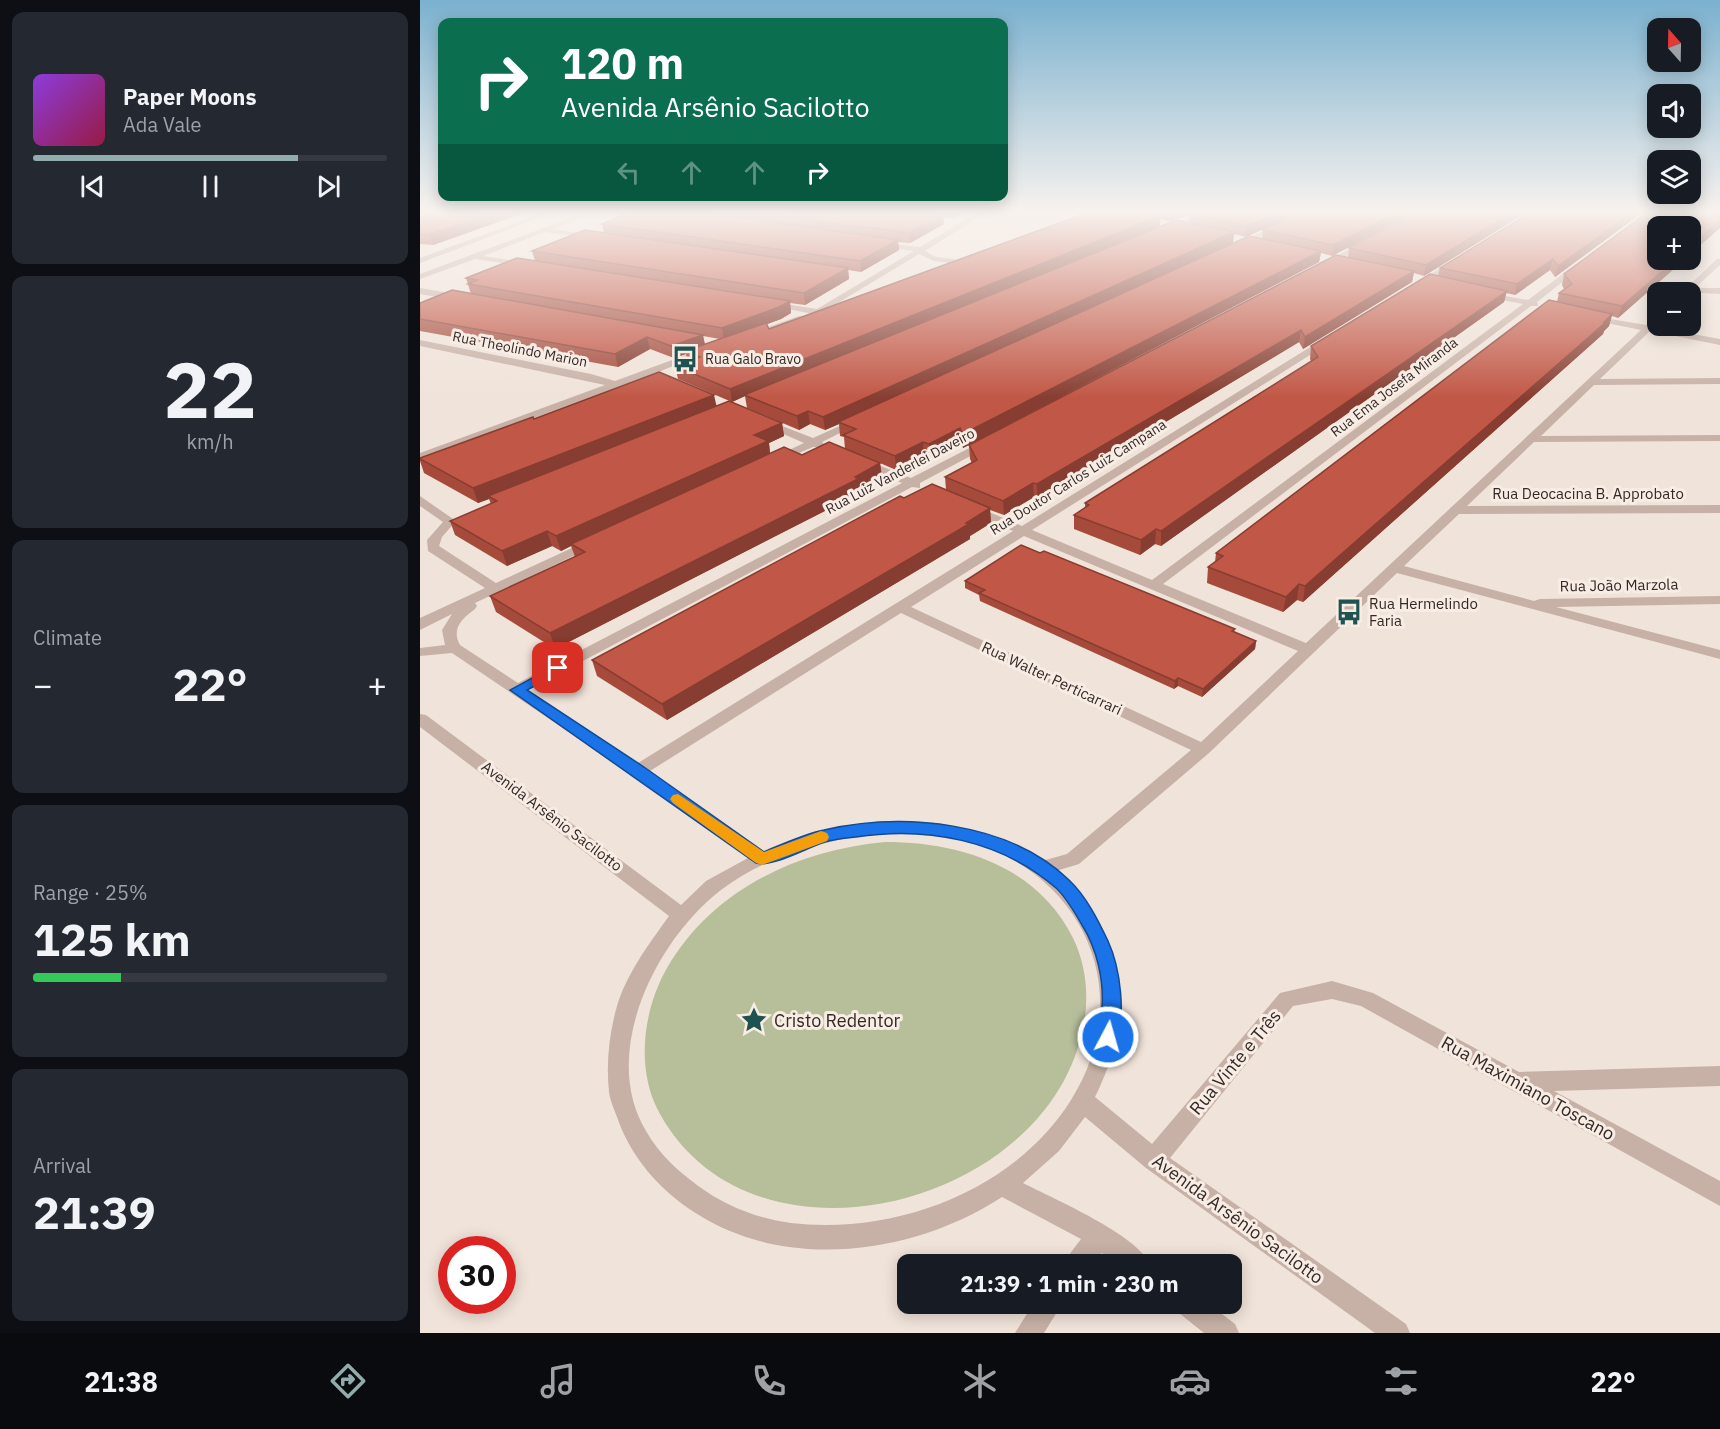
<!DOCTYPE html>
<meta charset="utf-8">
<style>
body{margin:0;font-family:"IBM Plex Sans",sans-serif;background:#242831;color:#f1f3f6;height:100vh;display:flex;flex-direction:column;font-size:22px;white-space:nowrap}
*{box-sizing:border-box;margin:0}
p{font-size:20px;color:#9ea1a6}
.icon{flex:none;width:33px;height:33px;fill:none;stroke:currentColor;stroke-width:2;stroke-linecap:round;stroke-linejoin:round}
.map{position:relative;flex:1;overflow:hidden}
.drawer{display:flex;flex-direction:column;gap:12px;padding:12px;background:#0d0f14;width:420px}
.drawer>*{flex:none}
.banner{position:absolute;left:18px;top:18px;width:570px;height:183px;border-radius:12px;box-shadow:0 3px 15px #0003;background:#0b6e4f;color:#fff;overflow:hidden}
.needle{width:39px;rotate:340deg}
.tools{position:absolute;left:1227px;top:18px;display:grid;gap:12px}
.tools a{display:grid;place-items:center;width:54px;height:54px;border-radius:12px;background:#171b24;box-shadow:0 3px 15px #0003;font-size:30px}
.speed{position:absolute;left:18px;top:1236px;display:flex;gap:12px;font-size:30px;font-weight:700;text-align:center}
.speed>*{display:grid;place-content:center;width:78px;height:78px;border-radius:50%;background:#171b24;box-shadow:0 3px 15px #0003;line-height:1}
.speed .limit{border:9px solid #d22;background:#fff;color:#111}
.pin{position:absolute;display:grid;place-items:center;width:51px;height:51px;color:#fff;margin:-26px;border-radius:12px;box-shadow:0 3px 9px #0006}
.me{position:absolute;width:66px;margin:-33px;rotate:6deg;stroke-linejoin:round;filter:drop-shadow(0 0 4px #0008)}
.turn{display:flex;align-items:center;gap:21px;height:126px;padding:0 24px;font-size:27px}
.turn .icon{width:78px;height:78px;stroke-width:2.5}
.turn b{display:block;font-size:42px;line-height:51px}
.lanes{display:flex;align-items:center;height:57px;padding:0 24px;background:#0003;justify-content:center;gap:30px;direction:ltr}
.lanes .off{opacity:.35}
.big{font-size:45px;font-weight:800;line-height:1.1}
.drawer .card{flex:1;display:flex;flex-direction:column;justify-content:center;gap:9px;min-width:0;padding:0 21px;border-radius:12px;background:#242831}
.drawer .dial{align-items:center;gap:0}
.dial b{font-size:78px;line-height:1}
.song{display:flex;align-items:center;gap:18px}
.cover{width:72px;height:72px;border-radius:9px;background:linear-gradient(135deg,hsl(270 70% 55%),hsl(340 70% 35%))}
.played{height:6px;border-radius:3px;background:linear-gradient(90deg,#92abac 75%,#363941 75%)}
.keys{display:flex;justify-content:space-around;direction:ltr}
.heat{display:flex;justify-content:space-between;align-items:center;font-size:33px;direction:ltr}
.charge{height:9px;border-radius:4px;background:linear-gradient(90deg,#34c759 25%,#363941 0)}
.trip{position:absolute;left:477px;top:1254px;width:345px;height:60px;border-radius:12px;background:#171b24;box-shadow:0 3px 15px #0003;font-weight:800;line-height:60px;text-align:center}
.tab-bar{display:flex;height:96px;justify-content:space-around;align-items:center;background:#090b0e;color:#9ea1a6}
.tab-bar .icon{width:42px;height:42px}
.tab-bar .active{color:#92abac}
.tab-bar b{font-size:27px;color:#f1f3f6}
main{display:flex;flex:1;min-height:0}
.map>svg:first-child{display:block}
.green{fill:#b6be9a}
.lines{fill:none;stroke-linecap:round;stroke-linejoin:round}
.street{fill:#c7b1a6;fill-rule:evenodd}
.wall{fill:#a64b3c;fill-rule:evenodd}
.shaded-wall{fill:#873d31}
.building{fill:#c15746;stroke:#873d31;stroke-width:1.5}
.route{fill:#1a73e8;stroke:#114b97;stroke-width:1.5}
.slow{fill:#f59e0b}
.labels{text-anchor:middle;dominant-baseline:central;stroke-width:6;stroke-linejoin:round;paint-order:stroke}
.far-street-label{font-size:14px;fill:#342926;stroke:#f8ede5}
.far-poi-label{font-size:14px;fill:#342926;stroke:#f8ede5;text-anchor:start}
.street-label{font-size:15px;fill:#342926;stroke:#f8ede5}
.poi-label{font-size:15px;fill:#342926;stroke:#f8ede5;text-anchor:start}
.near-poi-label{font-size:18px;fill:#342926;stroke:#f8ede5;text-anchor:start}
.near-street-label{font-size:18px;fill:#342926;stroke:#f8ede5}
</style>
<main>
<section class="drawer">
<div class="card">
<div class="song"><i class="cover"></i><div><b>Paper Moons</b><p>Ada Vale</p></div></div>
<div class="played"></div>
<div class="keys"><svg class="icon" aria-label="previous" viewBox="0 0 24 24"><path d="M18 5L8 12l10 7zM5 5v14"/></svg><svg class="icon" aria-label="pause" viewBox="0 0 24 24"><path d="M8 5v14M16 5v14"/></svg><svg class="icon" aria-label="next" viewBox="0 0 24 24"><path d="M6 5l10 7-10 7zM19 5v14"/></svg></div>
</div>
<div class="card dial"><b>22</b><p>km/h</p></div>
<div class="card"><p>Climate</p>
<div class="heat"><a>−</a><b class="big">22°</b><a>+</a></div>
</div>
<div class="card"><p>Range · 25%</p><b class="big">125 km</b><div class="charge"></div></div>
<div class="card"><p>Arrival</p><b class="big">21:39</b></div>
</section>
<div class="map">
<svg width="1300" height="1333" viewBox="0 0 1300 1333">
<rect width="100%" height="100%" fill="#f0e3d9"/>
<path class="green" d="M465,842C540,842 617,866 653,938C669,971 670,1009 659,1044C611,1210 331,1278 240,1114C215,1070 223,1010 247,968C293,889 378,850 465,842Z"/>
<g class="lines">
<g class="street">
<polygon points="125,212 135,212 0,263 0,258"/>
<polygon points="166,212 176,212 134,229 172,235 175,235 175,239 125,232 63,256 107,263 111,265 110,267 55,259 0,279 0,274"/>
<polygon points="558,212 567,212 505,251 516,257 540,260 540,264 514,261 499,254 398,315 348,305 352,302 397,309 494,251 458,246 455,246 455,242 500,247"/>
<polygon points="781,212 791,212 748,231 741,229"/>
<polygon points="885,212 895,212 821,247 814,245"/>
<polygon points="943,241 950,243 907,267 900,265"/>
<polygon points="1034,259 1041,261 999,288 992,286"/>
<polygon points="1297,259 1300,259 1300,265 1275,288 1300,288 1300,294 1262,292"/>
<path d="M1156,264L1163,266L1117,302L1118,306H1111L743,584L886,643L1221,330L1167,319V315L1226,325L1238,316V324L1235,327L1300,339V345L1230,331L1180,379L1300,378V384L1174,385L1121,436L1300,435V441L1114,442L1047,506L1300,505V513L1039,514L984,566L1114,601L1120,599L1300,596V604L1136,607L1300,650V659L977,573L789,753L659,864L636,871C708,938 718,1010 675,1097L732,1144L860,993L912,981L953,993L1099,1072L1300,1066V1086L1134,1091L1300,1181V1206L941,1006L912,999L873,1006L750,1158L986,1324L990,1333H955L726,1168L665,1117L639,1151L603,1183C632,1198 720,1236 729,1264H697L682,1253L673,1264H646L649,1255L661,1239L582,1197C521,1237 441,1257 369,1247C295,1237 222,1190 197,1117C194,1109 190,1100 189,1092C186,1063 189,1034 197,1006C207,973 229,944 249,916L0,727V714L6,715L261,905L286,881L328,858L212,775L32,653L0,656V648L25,645L22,630L32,614L0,630V618L65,588L8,551L7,540L23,522L0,506V496L36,521L22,537L19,546L76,583L165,542L170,541L176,545L55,603L57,606L55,609C42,619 31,628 40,645L98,683L482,483L440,465V461H448L491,478L563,441H571V445L500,483V488L492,487L108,690L218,763L593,531L547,512V506H555L602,526L903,339H909V343L612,530L732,580L1103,304L1062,296V292L1108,300ZM604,536L878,651L781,742L491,607ZM481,613L771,750L647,854L622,861C537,807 434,811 343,851L230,771ZM467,832C494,833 522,834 548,841C666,875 717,995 651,1100C594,1191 475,1235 371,1223C336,1218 305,1206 277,1185C257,1170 239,1154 226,1131C179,1053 236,940 301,890C348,854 410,839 467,832Z"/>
<polygon points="0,288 40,295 44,298 40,301 0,294"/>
<polygon points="379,316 386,318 334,337 326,335"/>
<polygon points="0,340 171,374 195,381 282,349 290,351 236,373 254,380 254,384 246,384 227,376 0,460 0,453 185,385 0,346"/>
<polygon points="344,419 393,438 433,420 441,420 442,422 402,442 405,445 403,447 393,447 356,463 350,460 352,458 384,443 340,424 339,422"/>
<polygon points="613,1304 642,1304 624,1333 595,1333"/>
<polygon points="755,1304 789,1304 815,1324 819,1333 784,1333 759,1313"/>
</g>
</g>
<g class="wall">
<polygon points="16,212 106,212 13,245 0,244 0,217"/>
<path d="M212,212H544L535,218L523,217L524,224L490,243L478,242L479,250L441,272L428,270L429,279L385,305L370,303L371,313L361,319L347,324L349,329L669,212H880L826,237L814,234L813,243L706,292L842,239L843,230L881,212H995L912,256L901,253L899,262L543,448L541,442L510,458L504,456L476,470L460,463L462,477L439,490L440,493L135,649L76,612L70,596L155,557L151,546L141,551L132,546L87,566L35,535L30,521L71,504L69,499L58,503L4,473L0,461V458L114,419L297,406L362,423L364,436L349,443L350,453L382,455L425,449L424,437L420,436L419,424L405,430L390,424L379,430L327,408L325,396L312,402L258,379L255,366L268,362L266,354L254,358L230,349L198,367L0,331V303L51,294L46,278L115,261L112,251L184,233L182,224ZM770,215L769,223L740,227V219L749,221ZM283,336L300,339L285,344Z"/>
<polygon points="997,212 1107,212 1004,276 994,273 992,282 883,349 879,342 617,499 614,497 584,515 570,510 571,523 550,536 550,539 247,720 177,676 172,660 484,498 526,490 525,477 552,463 550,459 549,445 928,257 929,248"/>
<polygon points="1111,212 1223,212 1135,277 1130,270 1095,295 1086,293 1084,302 741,546 735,544 720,555 654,529 654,515 665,508 665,503 891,361 890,359 891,346 1018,276 1020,268"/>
<polygon points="1300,212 1300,228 1270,254 1270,226 1238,260 1264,260 1198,318 1192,316 1189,326 1184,331 1183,334 883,602 877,600 863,612 787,583 788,567 795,562 796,553 1137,302 1139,293 1144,289 1142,285 1144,274"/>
<polygon points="545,581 815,629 814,632 836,641 835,649 782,697 758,686 754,689 560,601 559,595 545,588"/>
</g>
<g class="shaded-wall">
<polygon points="75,212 106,212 13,245 9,235"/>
<polygon points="535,212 544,212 535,218"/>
<polygon points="750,212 783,212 770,214 770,215 749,221"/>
<polygon points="859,212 880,212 826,237 827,226"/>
<polygon points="978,212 995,212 912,256 913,245"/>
<polygon points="1093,212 1107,212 1004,276 1006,265"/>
<polygon points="1213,212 1223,212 1135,277 1138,266"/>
<polygon points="523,214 524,224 490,243 489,233"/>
<polygon points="740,216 740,227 324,395 325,396 312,402 310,389"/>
<polygon points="1300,221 1300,228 1270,254 1270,246"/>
<polygon points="814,232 813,243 420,423 418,422 419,424 405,430 403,417"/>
<polygon points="478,240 479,250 441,272 440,261"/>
<polygon points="901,251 899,262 543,448 543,434"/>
<polygon points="1133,259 1130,270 1095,295 1097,284"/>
<polygon points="1255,260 1264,260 1198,318 1202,306"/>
<polygon points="428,268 429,279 385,305 384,293"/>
<polygon points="994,271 992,282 883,349 885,337"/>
<polygon points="1087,291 1084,302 741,546 741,531"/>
<polygon points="370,301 371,313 361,319 304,340 302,328"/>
<polygon points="1192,314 1189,326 1184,331 1183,334 883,602 885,586"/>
<polygon points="881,330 879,342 617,499 617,484"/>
<polygon points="283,335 285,347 265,351 266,354 254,358 251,346"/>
<polygon points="227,337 230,349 198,367 195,354"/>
<polygon points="294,395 297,408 68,496 69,499 58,503 53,488"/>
<polygon points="388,411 390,424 379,430 377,416"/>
<polygon points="362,423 364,436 349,443 350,454 151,544 151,546 141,551 136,536 334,435"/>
<polygon points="540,428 541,442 510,458 509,444"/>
<polygon points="503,442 504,456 476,470 475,456"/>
<polygon points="460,463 462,477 439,490 440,493 135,649 130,633"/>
<polygon points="613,483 614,497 584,515 583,501"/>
<polygon points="570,508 571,523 550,536 550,539 247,720 242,704"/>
<polygon points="736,529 735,544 720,555 721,540"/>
<polygon points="127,531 132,546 87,566 82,551"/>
<polygon points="879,584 877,600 863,612 866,597"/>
<polygon points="836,641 835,649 782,697 783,689"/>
<polygon points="758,678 758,686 754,689 755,681"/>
</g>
<g class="building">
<polygon points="16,212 75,212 9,235 0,234 0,217"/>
<polygon points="212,212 281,212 478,240 440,261 182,224"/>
<polygon points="332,212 505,212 523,214 489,233"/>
<polygon points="669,212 721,212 740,216 310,389 255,366 280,357 265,351 346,323 349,329"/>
<polygon points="775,212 859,212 827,226 770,214"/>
<polygon points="881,212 978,212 913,245 843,230"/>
<polygon points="997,212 1093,212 1006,265 929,248"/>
<polygon points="1111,212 1213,212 1138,266 1133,259 1097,284 1020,268"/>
<polygon points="1228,212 1300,212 1300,221 1270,246 1270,226 1238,226 1238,260 1255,260 1202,306 1139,293 1152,284 1144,274"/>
<polygon points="756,220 814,232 403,417 388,411 377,416 324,395"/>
<polygon points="165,230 428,268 384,293 112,251"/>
<polygon points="829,236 901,251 543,434 540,428 509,444 503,442 475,456 423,435 436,429 418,422"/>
<polygon points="916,255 994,271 885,337 881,330 617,484 613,483 583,501 525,477 557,460 549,445"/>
<polygon points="97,258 370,301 359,307 302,328 48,284 57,280 46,278"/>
<polygon points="1010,274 1087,291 741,531 736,529 721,540 654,515 669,505 665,503 898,357 891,346"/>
<polygon points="32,290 283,335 251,346 227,337 195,354 0,319 0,303"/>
<polygon points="1129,300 1192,314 1184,322 1186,322 885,586 879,584 866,597 788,567 803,556 796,553"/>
<polygon points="239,372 294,395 53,488 0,459 0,458 113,417 114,419"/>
<polygon points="309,401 362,423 334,435 348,441 136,536 127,531 82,551 30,521 77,501 68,496"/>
<polygon points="409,442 460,463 435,477 438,479 130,633 70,596 165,552 151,544 364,447 382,455"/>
<polygon points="512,484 570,508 546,523 549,524 242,704 172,660 480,496 484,498"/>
<polygon points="601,545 620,553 624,551 732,595 815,629 812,631 836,641 783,689 758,678 755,681 559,593 565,590 545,581"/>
</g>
<linearGradient id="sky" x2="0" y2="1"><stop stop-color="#7bb1cf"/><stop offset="0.53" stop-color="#f8f2ee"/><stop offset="1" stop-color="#f8f2ee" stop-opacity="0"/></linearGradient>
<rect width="1300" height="399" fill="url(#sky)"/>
<path class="route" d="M138,664L145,668L143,671L107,690L224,767L344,852C363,844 384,834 404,830C482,812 588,821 649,880C666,896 678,920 688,941C700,967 707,1017 695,1043L688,1046L681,1043C676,1033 681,1019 682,1008C684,980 677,949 662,925C655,913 646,897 636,888C581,840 506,826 436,837C426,838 414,839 405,842C388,847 352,868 336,863L90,690Z"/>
<polygon class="slow" points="258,794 344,852 401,831 407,833 409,837 407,841 342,865 336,863 253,803 250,799 253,795"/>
<defs>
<g id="bus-bare" transform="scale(2.07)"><path d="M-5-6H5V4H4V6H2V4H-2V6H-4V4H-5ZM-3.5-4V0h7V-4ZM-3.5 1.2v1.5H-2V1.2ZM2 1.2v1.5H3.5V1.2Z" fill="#1e5351" stroke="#f8ede5" stroke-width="2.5" paint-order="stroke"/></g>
<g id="sight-bare" transform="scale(2.07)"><path d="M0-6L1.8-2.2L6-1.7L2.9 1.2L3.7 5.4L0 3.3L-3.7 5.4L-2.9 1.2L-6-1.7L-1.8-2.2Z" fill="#1e5351" stroke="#f8ede5" stroke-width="2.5" paint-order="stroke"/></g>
</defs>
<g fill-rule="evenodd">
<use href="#bus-bare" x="265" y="359"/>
<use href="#bus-bare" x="929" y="612"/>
<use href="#sight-bare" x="334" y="1020"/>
</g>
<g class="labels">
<g class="far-street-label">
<text transform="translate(100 349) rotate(11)">Rua Theolindo Marion</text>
<text transform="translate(974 387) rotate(-37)">Rua Ema Josefa Miranda</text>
<text transform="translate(480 471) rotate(-28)">Rua Luiz Vanderlei Daveiro</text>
<text transform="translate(658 477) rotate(-32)">Rua Doutor Carlos Luiz Campana</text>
</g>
<g class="far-poi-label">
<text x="285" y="359">Rua Galo Bravo</text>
</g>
<g class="street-label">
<text x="1168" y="493">Rua Deocacina B. Approbato</text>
<text transform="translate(1199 585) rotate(-1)">Rua João Marzola</text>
<text transform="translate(632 678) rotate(25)">Rua Walter Perticarrari</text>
<text transform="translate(132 816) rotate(37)">Avenida Arsênio Sacilotto</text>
</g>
<g class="poi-label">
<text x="949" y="603">Rua Hermelindo<tspan x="949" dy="17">Faria</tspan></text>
</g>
<g class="near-poi-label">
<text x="354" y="1020">Cristo Redentor</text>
</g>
<g class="near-street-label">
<text transform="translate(815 1062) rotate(-50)">Rua Vinte e Três</text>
<text transform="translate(1108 1088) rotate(29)">Rua Maximiano Toscano</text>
<text transform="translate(818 1219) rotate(36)">Avenida Arsênio Sacilotto</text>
</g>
</g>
</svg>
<div class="tools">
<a><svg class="needle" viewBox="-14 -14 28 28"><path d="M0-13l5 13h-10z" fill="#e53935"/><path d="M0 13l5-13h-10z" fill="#9ea1a6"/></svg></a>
<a><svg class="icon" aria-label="sound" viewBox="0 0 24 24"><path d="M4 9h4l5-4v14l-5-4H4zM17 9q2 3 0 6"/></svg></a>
<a><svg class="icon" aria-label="layers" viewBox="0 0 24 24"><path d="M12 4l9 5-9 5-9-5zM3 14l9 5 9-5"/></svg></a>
<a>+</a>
<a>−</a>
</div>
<div class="speed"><div class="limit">30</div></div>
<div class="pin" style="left:138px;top:668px;background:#d93025"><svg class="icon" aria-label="arrive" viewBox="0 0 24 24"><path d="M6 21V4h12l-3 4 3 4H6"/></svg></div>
<svg class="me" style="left:688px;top:1037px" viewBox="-20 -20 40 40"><circle r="17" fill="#1a73e8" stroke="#fff" stroke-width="3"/><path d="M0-11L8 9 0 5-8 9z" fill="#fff"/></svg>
<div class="trip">21:39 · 1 min · 230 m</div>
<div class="banner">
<div class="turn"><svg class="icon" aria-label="right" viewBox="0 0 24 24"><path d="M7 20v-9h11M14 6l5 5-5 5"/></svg><div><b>120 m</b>Avenida Arsênio Sacilotto</div></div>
<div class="lanes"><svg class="icon off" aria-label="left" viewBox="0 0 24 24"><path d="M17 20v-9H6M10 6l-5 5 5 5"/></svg><svg class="icon off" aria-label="ahead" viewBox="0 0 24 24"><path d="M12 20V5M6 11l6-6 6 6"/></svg><svg class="icon off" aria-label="ahead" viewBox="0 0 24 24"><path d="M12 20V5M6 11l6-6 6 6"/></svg><svg class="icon" aria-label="right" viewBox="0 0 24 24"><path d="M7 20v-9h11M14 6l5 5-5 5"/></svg></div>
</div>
</div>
</main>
<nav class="tab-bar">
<b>21:38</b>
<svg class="icon active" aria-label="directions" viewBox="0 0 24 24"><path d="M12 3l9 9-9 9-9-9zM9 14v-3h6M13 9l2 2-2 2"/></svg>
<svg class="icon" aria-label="music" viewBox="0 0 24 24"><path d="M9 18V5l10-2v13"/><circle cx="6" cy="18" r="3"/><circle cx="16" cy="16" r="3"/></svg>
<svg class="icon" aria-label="phone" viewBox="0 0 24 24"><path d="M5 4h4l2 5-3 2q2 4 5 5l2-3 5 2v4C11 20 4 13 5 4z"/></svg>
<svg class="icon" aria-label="climate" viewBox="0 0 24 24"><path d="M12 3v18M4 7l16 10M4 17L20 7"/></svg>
<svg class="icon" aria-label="car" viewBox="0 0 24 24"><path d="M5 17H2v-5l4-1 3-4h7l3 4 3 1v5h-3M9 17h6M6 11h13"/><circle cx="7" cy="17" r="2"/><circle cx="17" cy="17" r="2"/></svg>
<svg class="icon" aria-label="filters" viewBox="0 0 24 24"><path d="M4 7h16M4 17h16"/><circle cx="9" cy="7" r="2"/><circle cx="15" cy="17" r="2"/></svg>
<b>22°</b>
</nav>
